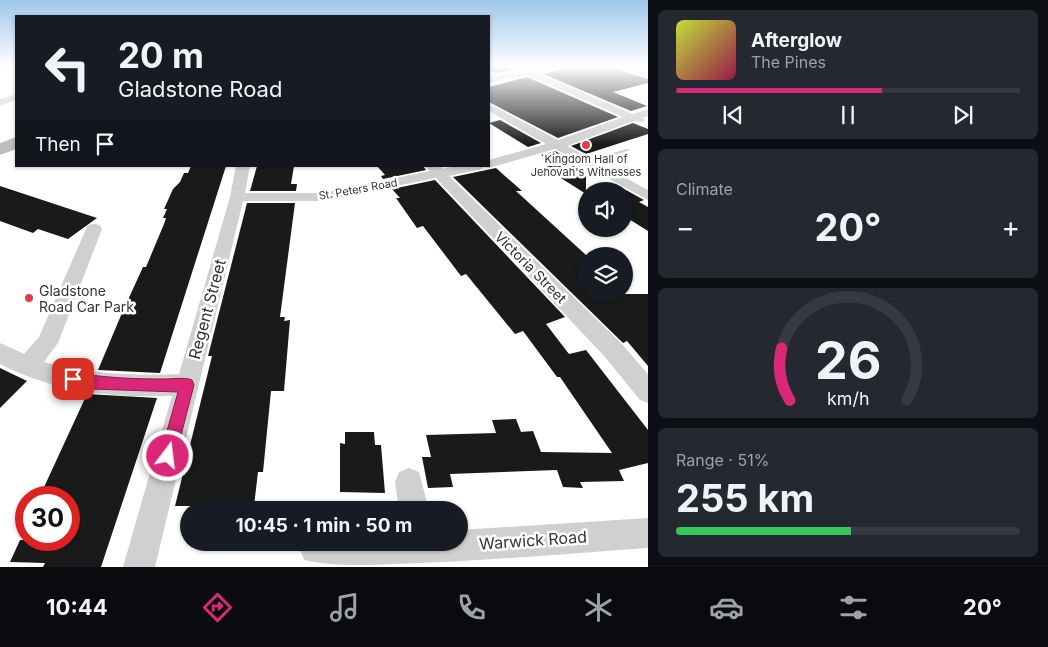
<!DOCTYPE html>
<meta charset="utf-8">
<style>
body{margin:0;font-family:Inter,sans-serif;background:#242831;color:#f1f3f6;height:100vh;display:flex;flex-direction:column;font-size:19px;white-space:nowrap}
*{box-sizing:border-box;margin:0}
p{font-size:16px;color:#9ea1a6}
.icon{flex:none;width:28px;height:28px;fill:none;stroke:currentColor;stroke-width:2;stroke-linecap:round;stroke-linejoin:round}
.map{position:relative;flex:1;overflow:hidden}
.side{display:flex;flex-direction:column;gap:10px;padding:10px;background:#0d0f14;width:400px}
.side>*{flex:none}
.top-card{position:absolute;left:15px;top:15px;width:475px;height:152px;border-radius:0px;box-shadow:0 1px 4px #0004;background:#171b24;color:#f1f3f6;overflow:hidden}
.buttons{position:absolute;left:578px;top:182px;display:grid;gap:10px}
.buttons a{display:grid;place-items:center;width:55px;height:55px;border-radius:50%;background:#171b24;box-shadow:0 1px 4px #0004;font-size:25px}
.speed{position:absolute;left:15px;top:486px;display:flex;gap:10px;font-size:25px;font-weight:700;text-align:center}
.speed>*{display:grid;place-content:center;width:65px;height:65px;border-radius:50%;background:#171b24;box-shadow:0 1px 4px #0004;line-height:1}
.speed .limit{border:8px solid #d22;background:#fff;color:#111}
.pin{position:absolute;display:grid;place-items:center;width:42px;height:42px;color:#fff;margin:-21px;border-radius:10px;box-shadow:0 2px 8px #0006}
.me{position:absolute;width:55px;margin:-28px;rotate:15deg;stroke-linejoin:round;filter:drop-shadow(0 0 4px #0008)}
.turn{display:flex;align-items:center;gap:18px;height:105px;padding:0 20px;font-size:22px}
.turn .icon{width:65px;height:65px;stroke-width:2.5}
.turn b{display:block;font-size:35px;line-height:42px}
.then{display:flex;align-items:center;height:48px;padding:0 20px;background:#0003;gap:10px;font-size:19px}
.big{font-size:38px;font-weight:700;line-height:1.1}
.side .widget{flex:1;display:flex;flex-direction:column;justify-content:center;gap:8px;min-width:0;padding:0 18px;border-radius:8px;background:#242831}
.side .dial{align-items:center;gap:0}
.dial svg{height:130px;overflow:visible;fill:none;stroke:#363941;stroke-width:7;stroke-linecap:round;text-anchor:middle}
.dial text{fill:#f1f3f6;stroke:none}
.song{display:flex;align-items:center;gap:15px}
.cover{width:60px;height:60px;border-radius:8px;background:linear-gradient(135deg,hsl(70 70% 55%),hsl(340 70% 35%))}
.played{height:5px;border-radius:2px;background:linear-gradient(90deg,#db2777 60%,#363941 60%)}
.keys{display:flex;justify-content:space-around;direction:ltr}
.heat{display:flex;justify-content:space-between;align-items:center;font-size:28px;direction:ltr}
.charge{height:8px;border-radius:4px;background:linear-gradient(90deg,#34c759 51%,#363941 0)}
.trip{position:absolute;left:180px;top:501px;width:288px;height:50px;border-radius:25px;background:#171b24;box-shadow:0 1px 4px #0004;font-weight:700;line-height:50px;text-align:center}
.tab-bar{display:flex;height:80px;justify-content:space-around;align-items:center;background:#090b0e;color:#9ea1a6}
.tab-bar .icon{width:35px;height:35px}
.tab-bar .selected{color:#db2777}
.tab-bar b{font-size:22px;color:#f1f3f6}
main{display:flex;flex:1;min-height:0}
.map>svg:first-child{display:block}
.building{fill:#1a1a1a}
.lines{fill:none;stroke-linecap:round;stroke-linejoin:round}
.lane{fill:#d0d0d0;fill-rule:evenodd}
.street{fill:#d0d0d0;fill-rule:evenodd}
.secondary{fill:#bdbdbd;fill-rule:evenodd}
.route{fill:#db2777;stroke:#8e194d}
.poi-dot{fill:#e63946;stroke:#fff;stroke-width:2}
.labels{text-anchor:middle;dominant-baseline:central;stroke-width:5;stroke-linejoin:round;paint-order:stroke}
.far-poi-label{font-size:11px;fill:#333;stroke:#fff}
.far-street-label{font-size:11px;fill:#333;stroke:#fff}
.street-label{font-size:14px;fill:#333;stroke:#fff}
.poi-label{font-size:14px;fill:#333;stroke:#fff;text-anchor:start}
.near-street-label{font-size:16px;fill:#333;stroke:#fff}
</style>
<main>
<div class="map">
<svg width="648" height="567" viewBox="0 0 648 567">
<rect width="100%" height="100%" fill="#fff"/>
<g class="building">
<polygon points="489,66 508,66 513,70 497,73 489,70"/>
<polygon points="563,66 614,66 619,70 648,79 648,83 613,92 647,106 631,111 543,74 560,70"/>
<polygon points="527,77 618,117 558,138 489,102 489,87"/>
<polygon points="500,120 541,143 528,147 489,123"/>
<polygon points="633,123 648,129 648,134 586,154 571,146"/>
<polygon points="555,151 570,159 556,164 541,155"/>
<polygon points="191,166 226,166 160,373 98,370 122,313 143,267 146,267 164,224 166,218 163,218 167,209 164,209 173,189 180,182 184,173 188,173"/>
<polygon points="257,166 294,166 291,184 297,184 296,191 250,191"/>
<polygon points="377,166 423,166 426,170 383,179 381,176 385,175"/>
<polygon points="542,166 579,166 586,171 586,194"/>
<polygon points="496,168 522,191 516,191 586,255 586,294 648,294 648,366 627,341 623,343 453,177"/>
<polygon points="435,180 565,317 546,324 569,354 586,350 648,430 648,463 619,470 624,481 580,482 583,488 563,487 557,470 450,474 453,487 428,488 422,457 431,457 426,435 496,433 492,420 516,419 521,432 533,431 541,452 612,453 560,377 557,377 523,331 515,334 466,274 461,276 423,226 417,228 396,198 400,198 392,189"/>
<polygon points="617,185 644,200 639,202 648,207 648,231 624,216 624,191 598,191"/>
<polygon points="0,186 97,218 68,239 38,229 33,233 0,221"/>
<polygon points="247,203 295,203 280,317 285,317 284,321 290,320 284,391 271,391 263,472 258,472 254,506 175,506 212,356 208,356"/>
<polygon points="0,368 27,381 0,408"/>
<polygon points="87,394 157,398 101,567 43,567 45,563 10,562 20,540 69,540 69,498 39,498"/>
<polygon points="345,432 374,432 375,445 381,445 385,493 340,492 340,443 345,444"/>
</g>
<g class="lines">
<polygon class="lane" points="626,149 631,150 589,163 584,162"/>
<g class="street">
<polygon points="510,66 521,66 529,69 545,66 561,66 560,68 537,73 633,114 648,109 648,116 643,118 645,120 643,122 633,121 567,146 648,190 648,200 555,149 489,168 484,167 489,166 489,160 546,144 489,111 489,104 558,140 623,117 527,75 489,83 489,77 518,71"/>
<polygon points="619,66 631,66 648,71 648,77 620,68"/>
<polygon points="16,94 16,100 0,106 0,99"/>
<path d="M236,166H250L245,193H323L430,171L425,166H440L443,169L455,166H484L482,169L449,176L621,343L648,374V403L640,400L605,357L436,178L323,201H243L155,567H123L172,396C110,398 55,392 0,364V343L24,354L39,337L86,229L88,225L94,224L100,225L102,229L58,343L44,362C88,374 133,376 179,374L230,197Z"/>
<polygon points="409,468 419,472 429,510 399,510 395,482 399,472"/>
<path d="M648,518V548C565,554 481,561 398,564C368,565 333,567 304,560L300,549L302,542H459V530Z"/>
</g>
<polygon class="secondary" points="16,137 16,149 0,155 0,143"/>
</g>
<linearGradient id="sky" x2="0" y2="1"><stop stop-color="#9ec6ea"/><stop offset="0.46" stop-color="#fff"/><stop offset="1" stop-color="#fff" stop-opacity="0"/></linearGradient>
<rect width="648" height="145" fill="url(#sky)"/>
<path class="route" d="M73,372C103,378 134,379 165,379C174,379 184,377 192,380L194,385L174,462L168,464L162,462L160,456L178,392L92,389L68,383L66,379L68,374Z"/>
<g class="poi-dot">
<circle cx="586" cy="145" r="5"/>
<circle cx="29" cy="298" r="5"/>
</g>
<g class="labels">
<g class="far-poi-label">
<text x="586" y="159">Kingdom Hall of<tspan x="586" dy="13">Jehovah's Witnesses</tspan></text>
</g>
<g class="far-street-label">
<text transform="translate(358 189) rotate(-10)">St. Peters Road</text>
</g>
<g class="street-label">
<text transform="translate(531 267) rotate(45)">Victoria Street</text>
</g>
<g class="poi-label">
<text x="39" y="290">Gladstone<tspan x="39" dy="16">Road Car Park</tspan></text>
</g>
<g class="near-street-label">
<text transform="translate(207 309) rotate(-75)">Regent Street</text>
<text transform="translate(533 540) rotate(-4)">Warwick Road</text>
</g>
</g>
</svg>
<div class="buttons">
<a><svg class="icon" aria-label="sound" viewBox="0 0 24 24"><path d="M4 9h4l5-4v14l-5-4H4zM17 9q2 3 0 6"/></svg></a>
<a><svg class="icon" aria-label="layers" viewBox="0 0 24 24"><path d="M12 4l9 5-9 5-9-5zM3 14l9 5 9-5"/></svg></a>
</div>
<div class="speed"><div class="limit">30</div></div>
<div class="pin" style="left:73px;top:379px;background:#d93025"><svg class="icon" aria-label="arrive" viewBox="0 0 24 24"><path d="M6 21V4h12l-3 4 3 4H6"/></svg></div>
<svg class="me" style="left:168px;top:456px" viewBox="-20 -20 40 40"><circle r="17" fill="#db2777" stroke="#fff" stroke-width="3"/><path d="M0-11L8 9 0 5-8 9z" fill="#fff"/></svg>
<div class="trip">10:45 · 1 min · 50 m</div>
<div class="top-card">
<div class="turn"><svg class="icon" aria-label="left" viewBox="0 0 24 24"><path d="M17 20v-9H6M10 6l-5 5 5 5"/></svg><div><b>20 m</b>Gladstone Road</div></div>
<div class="then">Then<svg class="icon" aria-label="arrive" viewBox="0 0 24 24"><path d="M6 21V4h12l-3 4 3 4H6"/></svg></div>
</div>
</div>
<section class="side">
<div class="widget">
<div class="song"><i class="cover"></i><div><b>Afterglow</b><p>The Pines</p></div></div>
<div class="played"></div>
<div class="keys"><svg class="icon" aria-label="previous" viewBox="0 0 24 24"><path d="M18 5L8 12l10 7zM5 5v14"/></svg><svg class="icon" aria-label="pause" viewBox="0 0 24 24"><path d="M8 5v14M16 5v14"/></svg><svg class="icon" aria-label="next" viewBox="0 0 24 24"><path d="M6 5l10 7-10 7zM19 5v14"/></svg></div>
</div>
<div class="widget"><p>Climate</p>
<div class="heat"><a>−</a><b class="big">20°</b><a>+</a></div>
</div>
<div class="widget dial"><svg viewBox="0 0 100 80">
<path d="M14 69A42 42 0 1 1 86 69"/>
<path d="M14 69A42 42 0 0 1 9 37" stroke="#db2777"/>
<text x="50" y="56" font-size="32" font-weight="700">26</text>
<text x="50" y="72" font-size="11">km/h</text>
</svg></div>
<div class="widget"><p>Range · 51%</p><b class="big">255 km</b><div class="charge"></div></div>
</section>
</main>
<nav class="tab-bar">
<b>10:44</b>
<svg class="icon selected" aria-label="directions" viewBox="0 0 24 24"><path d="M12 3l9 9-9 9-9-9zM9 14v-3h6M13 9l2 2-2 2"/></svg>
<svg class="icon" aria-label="music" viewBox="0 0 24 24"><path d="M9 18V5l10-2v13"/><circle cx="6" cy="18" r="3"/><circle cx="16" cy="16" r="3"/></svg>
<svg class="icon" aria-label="phone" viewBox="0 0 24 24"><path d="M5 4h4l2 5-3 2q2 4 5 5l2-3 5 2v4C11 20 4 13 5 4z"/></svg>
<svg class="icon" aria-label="climate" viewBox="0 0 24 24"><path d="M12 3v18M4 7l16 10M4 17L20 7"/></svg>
<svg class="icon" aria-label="car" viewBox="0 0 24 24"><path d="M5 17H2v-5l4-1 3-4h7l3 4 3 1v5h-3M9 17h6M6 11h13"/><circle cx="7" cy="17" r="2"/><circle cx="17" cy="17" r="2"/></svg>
<svg class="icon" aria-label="filters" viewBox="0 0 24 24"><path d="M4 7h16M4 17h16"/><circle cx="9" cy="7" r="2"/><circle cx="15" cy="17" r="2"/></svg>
<b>20°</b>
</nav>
